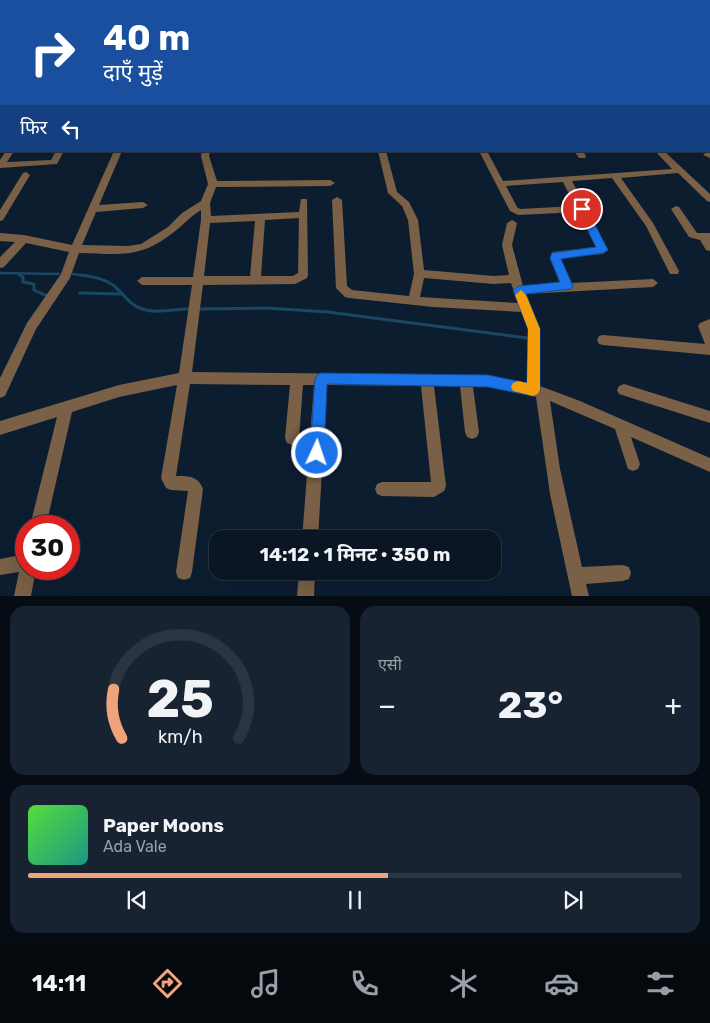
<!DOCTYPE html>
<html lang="hi">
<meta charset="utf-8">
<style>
body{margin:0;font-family:Rubik,"Noto Sans Devanagari",sans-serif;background:#182331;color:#f1f3f6;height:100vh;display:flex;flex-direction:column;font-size:19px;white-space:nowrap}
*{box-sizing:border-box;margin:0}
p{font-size:16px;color:#999fa6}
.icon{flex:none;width:28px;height:28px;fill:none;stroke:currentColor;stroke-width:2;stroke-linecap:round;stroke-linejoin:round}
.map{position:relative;height:596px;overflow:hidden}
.details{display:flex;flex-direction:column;gap:10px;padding:10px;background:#060c14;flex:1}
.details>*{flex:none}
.top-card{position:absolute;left:0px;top:0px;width:710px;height:152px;box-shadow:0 5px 20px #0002,0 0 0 1px #2a3541;background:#1a4fa0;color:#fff;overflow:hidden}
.speed{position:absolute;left:15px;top:515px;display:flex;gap:10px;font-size:25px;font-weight:700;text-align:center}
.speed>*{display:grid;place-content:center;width:65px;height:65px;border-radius:50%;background:#0a1624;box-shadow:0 5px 20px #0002,0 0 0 1px #2a3541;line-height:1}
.speed .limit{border:8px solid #d22;background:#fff;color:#111}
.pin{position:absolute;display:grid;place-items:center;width:42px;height:42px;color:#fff;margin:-21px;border:2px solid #fff;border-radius:50%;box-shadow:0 1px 5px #0007}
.me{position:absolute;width:55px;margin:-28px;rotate:3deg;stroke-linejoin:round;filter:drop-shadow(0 0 4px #0008)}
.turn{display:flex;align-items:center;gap:18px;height:105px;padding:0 20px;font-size:22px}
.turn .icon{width:65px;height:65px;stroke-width:2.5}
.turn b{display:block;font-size:35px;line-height:42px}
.then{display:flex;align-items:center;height:48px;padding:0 20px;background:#0003;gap:10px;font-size:19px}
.big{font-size:38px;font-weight:700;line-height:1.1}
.details .widget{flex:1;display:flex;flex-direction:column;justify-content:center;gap:8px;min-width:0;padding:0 18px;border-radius:15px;background:#182331}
.details .dial{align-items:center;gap:0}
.dial svg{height:130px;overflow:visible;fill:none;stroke:#2a3541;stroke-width:7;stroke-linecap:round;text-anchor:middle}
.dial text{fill:#f1f3f6;stroke:none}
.song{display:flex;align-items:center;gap:15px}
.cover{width:60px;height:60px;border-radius:8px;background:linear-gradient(135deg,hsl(110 70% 55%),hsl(170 70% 35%))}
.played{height:5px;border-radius:2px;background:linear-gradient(90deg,#f0a378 55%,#2a3541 55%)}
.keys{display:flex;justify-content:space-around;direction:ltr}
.heat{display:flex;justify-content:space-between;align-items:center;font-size:28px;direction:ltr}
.details .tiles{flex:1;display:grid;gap:10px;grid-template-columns:1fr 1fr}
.widget:last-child{grid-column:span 2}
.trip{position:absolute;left:209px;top:530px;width:292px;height:50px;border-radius:15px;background:#0a1624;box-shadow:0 5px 20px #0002,0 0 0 1px #2a3541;font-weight:700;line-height:50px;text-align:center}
.tabs{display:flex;height:80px;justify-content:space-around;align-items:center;background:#04090e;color:#999fa6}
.tabs .icon{width:35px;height:35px}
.tabs .on{color:#f0a378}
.tabs b{font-size:22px;color:#f1f3f6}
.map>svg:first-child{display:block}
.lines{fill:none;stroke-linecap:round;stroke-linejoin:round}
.stream-far1{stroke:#1a4762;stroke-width:2.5}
.stream{stroke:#1a4762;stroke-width:3}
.minor{fill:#796046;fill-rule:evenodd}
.major{fill:#d9a46e;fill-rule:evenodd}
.route{fill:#1a73e8;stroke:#114b97}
.slow{fill:#f59e0b}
</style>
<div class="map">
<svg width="710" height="596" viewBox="0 0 710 596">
<rect width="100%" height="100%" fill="#0d1d30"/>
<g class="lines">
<g class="stream-far1">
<polyline points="0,273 59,274"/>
<polyline points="73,274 89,276"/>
</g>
<g class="stream">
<polyline points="19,275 23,277 23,282 34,284 34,290 47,296"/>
<path d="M80,275C91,276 103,278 113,285C123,293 129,305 142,309C157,314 174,309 189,309"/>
<polyline points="80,293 120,294"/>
<polyline points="199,309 266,308 328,312 527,338"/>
</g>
<g class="minor">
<polygon points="0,0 9,0 1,2"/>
<polygon points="22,0 28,0 29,1 23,1"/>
<polygon points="371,0 382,0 383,1 372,1"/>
<rect x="457" y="0" width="6" height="1"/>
<polygon points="564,0 570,0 571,1 565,1"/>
<polygon points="660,0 666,0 667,1 661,1"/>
<rect x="709" y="22" width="1" height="4"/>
<rect x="0" y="27" width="1" height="4"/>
<rect x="709" y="37" width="1" height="4"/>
<rect x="709" y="53" width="1" height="4"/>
<rect x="709" y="63" width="1" height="4"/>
<rect x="709" y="80" width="1" height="5"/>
<rect x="0" y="125" width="1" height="4"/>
<rect x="709" y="132" width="1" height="4"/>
<polygon points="6,151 14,151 7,162 51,160 56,151 64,151 57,164 0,168 0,160"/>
<path d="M114,151H122L99,205L143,202L148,205L143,208L96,212L82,245L128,246L141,244L168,227L182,213L201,201L208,184L201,156L202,151H210L209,156L217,181L330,180L335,183L330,186L216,187L210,203L211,216L299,212L301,199H307L308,275L307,278L295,284L203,285L192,372L488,375L527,383L528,329L522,312L433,307L349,298L345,297L336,288L332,200L337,197L342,200L347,286L352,290L409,296L414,274L408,220L402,206L388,193L378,151H386L397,192L409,202L418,220L424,270L494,276L509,275L502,245L507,223L512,220L517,223L512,245L523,286L560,284L550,258L552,252L596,247L579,212L518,215L510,211L479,151H487L503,181L672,169L655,151H664L710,194V202L707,201L678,173L621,178L653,223L679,271L678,274H670L646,226L612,178L572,181L608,250L603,254L560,258L571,283L653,279L658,283L653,287L526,294L540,329V386L580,401L710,458V472L631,437L640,464L638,469L633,471L628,469L615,429L550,401L560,469L582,567L623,565L629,567L631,573L629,579L623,581L586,584L589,596H572L550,494L536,397L488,387H473L479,432L477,437L472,439L467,437L465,432L460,386H434L446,486L444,491L434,497L382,496L377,494L375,489L377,484L382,482H431L421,386L327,385L318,539H302L314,385H303L299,438L297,443L292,445L287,443L285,438L290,385L190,384L176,476C189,476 198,476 203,489L192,572L190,578L184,580L178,578L176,572L188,491L171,490L166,488L161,478L177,385L119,397L72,412L46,526H30L57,417L0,435V421L119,385L179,373L192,285H142L137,281L142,277H193L201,220V210C189,217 184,225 174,232C140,259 120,254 79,253L70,278L36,329L5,396L0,398V378L27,323L61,274L69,252L26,243L4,267L0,268V257L15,242L0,241V233L24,235L72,245ZM563,182L575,206L520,209L517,207L506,186ZM299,218L298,273L293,276H261L265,220ZM255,221L250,276H204L210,223ZM424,278L494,284L511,283L518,303L420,297Z"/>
<polygon points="574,151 583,151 586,156 585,158 579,158"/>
<polygon points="707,152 710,152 710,158 703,155"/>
<polygon points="26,172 30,175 3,220 0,221 0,210 23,173"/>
<polygon points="676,206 679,207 697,233 710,233 710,251 706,250 700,240 689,237 671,209"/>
<polygon points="710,319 710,355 603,345 599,344 597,340 599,336 603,335 705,344 698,326 700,323"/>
<polygon points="624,384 710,411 710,423 619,394 617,390 619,386"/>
<polygon points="26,554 26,569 36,569 31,596 14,596 19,572 0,575 0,559"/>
<polygon points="299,571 315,571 314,596 297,596"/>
</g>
<g class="major">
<polygon points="201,0 212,0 213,1 202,1"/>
<rect x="475" y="0" width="6" height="1"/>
<polygon points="709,109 710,110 710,116 709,115"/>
</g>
</g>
<polygon class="route" points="582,206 587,209 608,250 603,253 561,259 573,286 571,289 526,294 540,329 540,390 538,394 533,396 488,387 327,384 324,453 322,458 317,460 312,458 310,453 315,379 317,375 321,373 488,375 527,383 528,329 513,290 519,286 560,282 550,258 552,253 596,247 577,209"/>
<polygon class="slow" points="521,290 526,295 540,329 540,390 538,394 533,396 513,391 511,387 513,383 518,381 527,383 528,329 515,295"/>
</svg>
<div class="speed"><div class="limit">30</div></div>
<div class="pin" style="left:582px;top:209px;background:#d93025"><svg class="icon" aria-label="arrive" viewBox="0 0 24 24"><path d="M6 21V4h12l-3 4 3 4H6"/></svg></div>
<svg class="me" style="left:317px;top:453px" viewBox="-20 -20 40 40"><circle r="17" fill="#1a73e8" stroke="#fff" stroke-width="3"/><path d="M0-11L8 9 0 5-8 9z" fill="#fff"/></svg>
<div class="trip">14:12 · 1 मिनट · 350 m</div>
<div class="top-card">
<div class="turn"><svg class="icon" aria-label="right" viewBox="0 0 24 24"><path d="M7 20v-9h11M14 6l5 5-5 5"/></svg><div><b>40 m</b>दाएँ मुड़ें</div></div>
<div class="then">फिर<svg class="icon" aria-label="left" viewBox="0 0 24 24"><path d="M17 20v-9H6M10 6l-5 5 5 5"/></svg></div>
</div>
</div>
<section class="details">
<div class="tiles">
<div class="widget dial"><svg viewBox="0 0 100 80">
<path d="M14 69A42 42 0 1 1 86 69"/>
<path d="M14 69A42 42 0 0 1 9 39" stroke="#f0a378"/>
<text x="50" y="56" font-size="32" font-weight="700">25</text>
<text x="50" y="72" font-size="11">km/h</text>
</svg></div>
<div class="widget"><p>एसी</p>
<div class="heat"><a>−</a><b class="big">23°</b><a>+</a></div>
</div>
<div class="widget">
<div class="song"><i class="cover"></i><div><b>Paper Moons</b><p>Ada Vale</p></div></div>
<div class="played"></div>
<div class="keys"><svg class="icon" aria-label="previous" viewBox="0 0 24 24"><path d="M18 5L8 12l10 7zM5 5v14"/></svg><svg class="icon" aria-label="pause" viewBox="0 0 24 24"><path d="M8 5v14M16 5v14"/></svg><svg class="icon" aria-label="next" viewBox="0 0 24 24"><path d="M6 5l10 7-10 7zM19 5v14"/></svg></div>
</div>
</div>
</section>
<nav class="tabs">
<b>14:11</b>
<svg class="icon on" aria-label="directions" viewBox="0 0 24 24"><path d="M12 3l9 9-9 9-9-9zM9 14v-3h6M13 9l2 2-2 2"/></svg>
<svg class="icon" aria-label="music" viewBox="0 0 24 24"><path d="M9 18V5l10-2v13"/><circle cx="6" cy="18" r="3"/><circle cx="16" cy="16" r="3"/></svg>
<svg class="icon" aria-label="phone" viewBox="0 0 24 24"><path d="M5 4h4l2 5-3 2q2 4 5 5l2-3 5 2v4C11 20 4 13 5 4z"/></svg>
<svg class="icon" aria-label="climate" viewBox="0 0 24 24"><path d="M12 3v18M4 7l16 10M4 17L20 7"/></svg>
<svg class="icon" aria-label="car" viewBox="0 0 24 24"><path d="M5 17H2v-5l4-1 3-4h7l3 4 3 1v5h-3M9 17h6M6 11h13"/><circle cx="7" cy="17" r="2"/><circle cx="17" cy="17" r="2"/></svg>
<svg class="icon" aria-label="filters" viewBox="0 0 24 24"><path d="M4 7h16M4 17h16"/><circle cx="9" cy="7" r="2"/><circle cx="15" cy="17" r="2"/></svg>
</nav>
